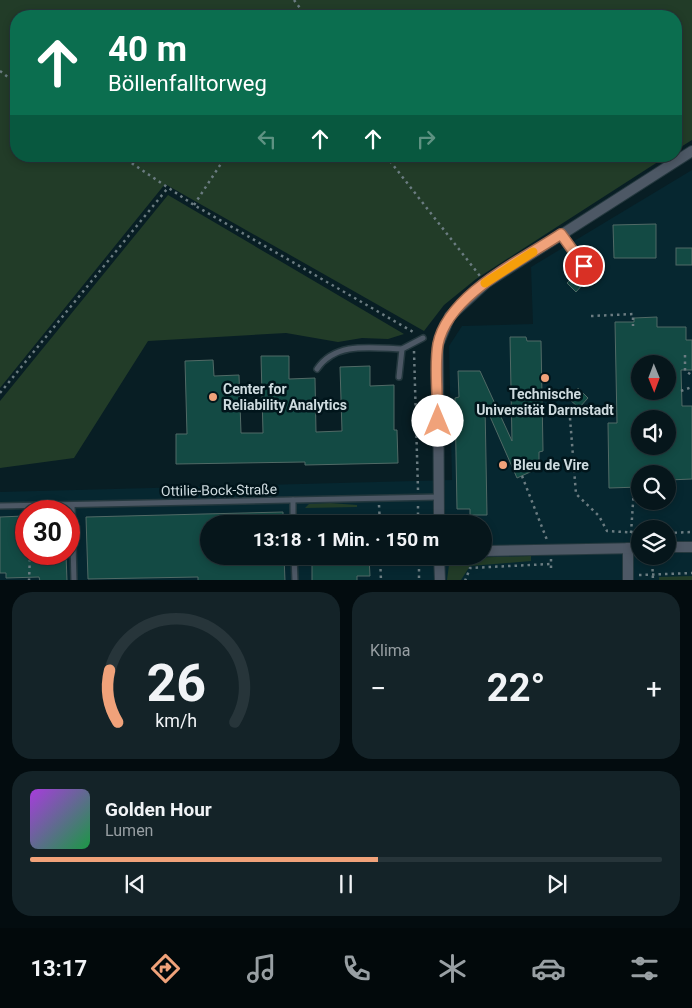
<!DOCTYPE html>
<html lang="de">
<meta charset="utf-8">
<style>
body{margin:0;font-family:Roboto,sans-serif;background:#142328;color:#f1f3f6;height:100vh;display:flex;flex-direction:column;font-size:19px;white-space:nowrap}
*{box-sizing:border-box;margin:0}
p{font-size:16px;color:#989fa3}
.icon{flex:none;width:28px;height:28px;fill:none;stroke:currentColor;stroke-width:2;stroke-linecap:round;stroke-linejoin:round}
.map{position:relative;height:580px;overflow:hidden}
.panel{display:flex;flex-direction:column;gap:12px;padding:12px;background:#030c0f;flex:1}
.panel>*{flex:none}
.hud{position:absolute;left:10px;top:10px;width:672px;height:152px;border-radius:20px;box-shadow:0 2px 8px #0003,0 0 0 1px #27353a;background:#0b6e4f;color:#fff;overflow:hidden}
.needle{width:32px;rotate:179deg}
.tools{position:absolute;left:631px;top:355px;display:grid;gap:10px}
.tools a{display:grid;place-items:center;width:45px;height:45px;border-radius:50%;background:#06161b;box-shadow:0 2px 8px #0003,0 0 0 1px #27353a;font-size:25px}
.speed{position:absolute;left:15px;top:500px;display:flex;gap:10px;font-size:25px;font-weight:700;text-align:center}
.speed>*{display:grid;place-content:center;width:65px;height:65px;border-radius:50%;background:#06161b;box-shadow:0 2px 8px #0003,0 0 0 1px #27353a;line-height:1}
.speed .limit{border:8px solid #d22;background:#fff;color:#111}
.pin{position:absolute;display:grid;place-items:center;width:42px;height:42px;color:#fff;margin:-21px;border:2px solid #fff;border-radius:50%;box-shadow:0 1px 5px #0007}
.me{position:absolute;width:55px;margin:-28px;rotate:0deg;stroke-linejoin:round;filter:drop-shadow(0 0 4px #0008)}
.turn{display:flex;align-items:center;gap:18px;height:105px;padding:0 15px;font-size:22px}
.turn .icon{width:65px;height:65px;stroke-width:2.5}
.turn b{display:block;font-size:35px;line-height:42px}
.lanes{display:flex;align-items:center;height:48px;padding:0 15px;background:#0003;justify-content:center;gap:25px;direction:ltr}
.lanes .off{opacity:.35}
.big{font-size:38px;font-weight:700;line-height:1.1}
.panel .card{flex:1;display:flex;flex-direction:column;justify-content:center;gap:8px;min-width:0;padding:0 18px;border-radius:20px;background:#142328}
.panel .dial{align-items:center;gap:0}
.dial svg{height:130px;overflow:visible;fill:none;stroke:#27353a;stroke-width:7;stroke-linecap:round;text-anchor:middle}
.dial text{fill:#f1f3f6;stroke:none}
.song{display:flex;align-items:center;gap:15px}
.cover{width:60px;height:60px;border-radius:8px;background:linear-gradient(135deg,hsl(280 70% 55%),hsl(140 70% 35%))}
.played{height:5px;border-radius:2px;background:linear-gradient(90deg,#f0a27a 55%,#27353a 55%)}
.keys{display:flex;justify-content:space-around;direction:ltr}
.heat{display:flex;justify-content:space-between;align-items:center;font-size:28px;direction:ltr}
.panel .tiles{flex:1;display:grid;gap:12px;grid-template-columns:1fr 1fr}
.card:last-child{grid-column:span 2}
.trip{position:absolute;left:200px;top:515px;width:292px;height:50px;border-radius:25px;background:#06161b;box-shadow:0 2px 8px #0003,0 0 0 1px #27353a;font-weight:700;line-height:50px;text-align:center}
.tabs{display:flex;height:80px;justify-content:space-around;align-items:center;background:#02090b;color:#989fa3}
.tabs .icon{width:35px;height:35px}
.tabs .on{color:#f0a27a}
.tabs b{font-size:22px;color:#f1f3f6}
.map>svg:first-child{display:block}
.built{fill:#062730;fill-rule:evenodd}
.green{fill:#223c28}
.building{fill:#134a44;stroke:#516a66;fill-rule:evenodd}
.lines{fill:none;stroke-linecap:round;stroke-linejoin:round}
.lane-casing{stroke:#24383e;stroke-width:8}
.street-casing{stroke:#24383e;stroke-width:12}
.path{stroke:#6b7c81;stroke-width:2.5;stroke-dasharray:2.5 4;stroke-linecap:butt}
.lane{stroke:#4d5865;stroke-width:5}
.street{stroke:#4d5865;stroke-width:10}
.route-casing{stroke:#9c694f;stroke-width:12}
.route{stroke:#f0a27a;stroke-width:9}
.slow{stroke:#f59e0b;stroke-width:9}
.poi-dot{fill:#f0a27a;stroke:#01151b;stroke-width:2}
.labels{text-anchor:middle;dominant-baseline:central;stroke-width:5;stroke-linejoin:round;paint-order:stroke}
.poi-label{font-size:14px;font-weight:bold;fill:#cedbdf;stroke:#01151b;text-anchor:start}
.street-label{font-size:14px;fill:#cedbdf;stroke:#01151b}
</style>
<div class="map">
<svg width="692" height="581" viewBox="0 0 692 581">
<rect width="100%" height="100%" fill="#081e24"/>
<path class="built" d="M692,170V580H0V492L452,480L449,346L462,326L533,324L531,267ZM640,364H668V391H640ZM640,419H668V446H640ZM640,474H668V501H640ZM26,511H69V554H26ZM209,524H484V556H209ZM640,529H668V556H640Z"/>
<g class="green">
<polygon points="0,0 692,0 692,140 676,150 676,16 16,16 16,156 667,156 476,279 444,305 424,331 165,184 0,388"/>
<polygon points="168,195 404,334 388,339 362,338 338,342 286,333 148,341 74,458 0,468 0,401"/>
<polygon points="330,503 357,505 357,507 305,508 309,504"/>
<polygon points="531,556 531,561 470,566 461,580 447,580 449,565 461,558"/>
<polygon points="692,576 692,580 659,580 659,577"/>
</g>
<g class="building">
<polygon points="656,224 656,258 614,258 613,225"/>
<rect x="676" y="248" width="16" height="17"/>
<polygon points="576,274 585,282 576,292 567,283"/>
<path d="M657,317V327H686V340H692V370H681L682,406H692V479L668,480V474H640V487L609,488L608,423H617L615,322H634V318ZM640,364H668V391H640ZM640,419H668V446H640Z"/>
<polygon points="510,337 526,337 527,341 541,341 543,451 539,452 539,468 517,478 485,405 487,515 470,515 470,509 457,509 455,398 459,397 458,371 480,371 512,441"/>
<polygon points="261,356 289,356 289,379 315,378 316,432 342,431 340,367 370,366 370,386 394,385 394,430 397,430 398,463 305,465 305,462 176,464 176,434 187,434 185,361 213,360 214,376 239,375 241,433 263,433"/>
<polygon points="578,388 588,398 579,408 568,398"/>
<polygon points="283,512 283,524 209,524 209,556 284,556 285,581 198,581 198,577 88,579 86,517"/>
<polygon points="24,516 25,554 66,554 67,581 40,581 39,577 6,578 6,573 0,573 0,517"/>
<polygon points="312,556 369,558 370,576 357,576 357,581 312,581"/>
</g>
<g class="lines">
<g class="lane-casing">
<g id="lane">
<path d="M317,369C336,341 372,348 402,349"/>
<polyline points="399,377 402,349 423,338"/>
<polyline points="293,500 293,524"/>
<polyline points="72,505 74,581"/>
<polyline points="0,506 439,497"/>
<polyline points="294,556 295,581"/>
</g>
</g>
<g class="street-casing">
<g id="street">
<polyline points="561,234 584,266"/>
<polyline points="439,524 438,345 450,316 486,283 692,151"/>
<polyline points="668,547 692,547"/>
<polyline points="628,548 628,581"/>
<polyline points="484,551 640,548"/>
<polyline points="439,556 440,581"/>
</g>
</g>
<g class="path">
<polyline points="294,0 306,16"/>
<polyline points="0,71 16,83"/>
<polyline points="121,156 194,205 415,333"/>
<polyline points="386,156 480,276"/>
<polyline points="194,205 226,156"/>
<polyline points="591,316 633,314 633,326"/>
<polyline points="414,351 418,490"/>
<polyline points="685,355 685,371 692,375"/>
<polyline points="681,391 692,387"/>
<polyline points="0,393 167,189"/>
<polyline points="570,418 576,494 599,516 607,531 640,533"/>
<polyline points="522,476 547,540"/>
<polyline points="379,505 380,524"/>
<polyline points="418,506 418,524"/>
<polyline points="631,533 634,488"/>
<polyline points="668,533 692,532"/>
<polyline points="380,556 381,581"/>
<polyline points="419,556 419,581"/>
<polyline points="652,556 653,581"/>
<polyline points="551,559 551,572"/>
<polyline points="639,575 692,573"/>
<polyline points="29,581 30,554"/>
<polyline points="465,581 470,568 550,564"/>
</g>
<use href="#lane" class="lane"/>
<use href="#street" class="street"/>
</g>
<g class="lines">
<g class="route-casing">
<path id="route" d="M438,421C438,398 434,366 438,344C448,294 522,260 561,234L584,266"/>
</g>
<use href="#route" class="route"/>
<polyline class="slow" points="485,283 533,252"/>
</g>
<g class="poi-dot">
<circle cx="545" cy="378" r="5"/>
<circle cx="213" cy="397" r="5"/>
<circle cx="503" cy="465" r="5"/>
</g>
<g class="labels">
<g class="poi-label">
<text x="223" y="389">Center for<tspan x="223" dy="16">Reliability Analytics</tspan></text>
<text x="545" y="394" text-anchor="middle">Technische<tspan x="545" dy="16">Universität Darmstadt</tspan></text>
<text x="513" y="465">Bleu de Vire</text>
</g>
<g class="street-label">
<text transform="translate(219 490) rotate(-1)">Ottilie-Bock-Straße</text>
</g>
</g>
</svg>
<div class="tools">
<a><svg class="needle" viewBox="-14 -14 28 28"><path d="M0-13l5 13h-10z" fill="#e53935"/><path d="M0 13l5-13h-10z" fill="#989fa3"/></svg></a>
<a><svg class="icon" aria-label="sound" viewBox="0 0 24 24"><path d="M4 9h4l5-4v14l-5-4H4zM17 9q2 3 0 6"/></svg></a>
<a><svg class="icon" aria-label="search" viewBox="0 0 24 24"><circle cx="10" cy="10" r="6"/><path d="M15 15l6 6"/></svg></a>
<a><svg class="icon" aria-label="layers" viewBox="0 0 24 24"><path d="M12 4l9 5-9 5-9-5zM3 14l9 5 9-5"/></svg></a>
</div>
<div class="speed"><div class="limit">30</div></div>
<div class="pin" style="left:584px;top:266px;background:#d93025"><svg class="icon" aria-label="arrive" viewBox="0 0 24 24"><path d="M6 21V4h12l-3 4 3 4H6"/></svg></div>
<svg class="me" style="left:438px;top:421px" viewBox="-20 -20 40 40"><circle r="19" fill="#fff"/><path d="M0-13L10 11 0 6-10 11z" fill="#f0a27a"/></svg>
<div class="trip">13:18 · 1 Min. · 150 m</div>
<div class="hud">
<div class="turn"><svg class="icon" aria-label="ahead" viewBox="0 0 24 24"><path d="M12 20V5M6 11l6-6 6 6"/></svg><div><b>40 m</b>Böllenfalltorweg</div></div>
<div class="lanes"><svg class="icon off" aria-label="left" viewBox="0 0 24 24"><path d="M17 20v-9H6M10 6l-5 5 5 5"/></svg><svg class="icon" aria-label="ahead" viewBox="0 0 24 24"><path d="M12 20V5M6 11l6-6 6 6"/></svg><svg class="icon" aria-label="ahead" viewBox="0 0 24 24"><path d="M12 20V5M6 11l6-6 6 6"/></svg><svg class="icon off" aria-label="right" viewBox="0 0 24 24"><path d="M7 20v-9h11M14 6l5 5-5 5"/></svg></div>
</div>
</div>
<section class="panel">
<div class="tiles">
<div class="card dial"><svg viewBox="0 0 100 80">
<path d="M14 69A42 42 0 1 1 86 69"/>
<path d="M14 69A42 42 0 0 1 9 37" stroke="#f0a27a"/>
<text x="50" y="56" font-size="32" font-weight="700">26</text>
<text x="50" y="72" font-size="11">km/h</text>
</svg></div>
<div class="card"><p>Klima</p>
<div class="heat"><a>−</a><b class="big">22°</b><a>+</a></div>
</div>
<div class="card">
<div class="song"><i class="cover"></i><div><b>Golden Hour</b><p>Lumen</p></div></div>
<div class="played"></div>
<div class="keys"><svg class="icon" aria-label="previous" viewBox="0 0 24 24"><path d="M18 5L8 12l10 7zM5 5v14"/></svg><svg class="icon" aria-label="pause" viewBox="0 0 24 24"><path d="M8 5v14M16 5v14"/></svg><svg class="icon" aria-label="next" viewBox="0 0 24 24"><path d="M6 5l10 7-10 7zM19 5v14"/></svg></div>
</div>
</div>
</section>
<nav class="tabs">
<b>13:17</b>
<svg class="icon on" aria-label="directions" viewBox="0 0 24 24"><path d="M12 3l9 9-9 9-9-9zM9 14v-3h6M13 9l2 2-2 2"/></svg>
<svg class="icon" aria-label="music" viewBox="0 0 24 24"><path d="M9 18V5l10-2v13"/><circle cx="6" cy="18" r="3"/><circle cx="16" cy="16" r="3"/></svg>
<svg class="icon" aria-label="phone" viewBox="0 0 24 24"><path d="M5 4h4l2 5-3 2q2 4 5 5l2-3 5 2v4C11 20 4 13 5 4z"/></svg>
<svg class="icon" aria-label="climate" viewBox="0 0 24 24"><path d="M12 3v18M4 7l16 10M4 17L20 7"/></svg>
<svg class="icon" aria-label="car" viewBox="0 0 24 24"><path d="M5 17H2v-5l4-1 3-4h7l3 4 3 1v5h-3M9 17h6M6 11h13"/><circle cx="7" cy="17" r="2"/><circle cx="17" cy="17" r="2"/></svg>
<svg class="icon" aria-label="filters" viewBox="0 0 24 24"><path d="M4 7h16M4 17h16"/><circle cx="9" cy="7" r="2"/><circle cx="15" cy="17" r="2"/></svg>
</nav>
